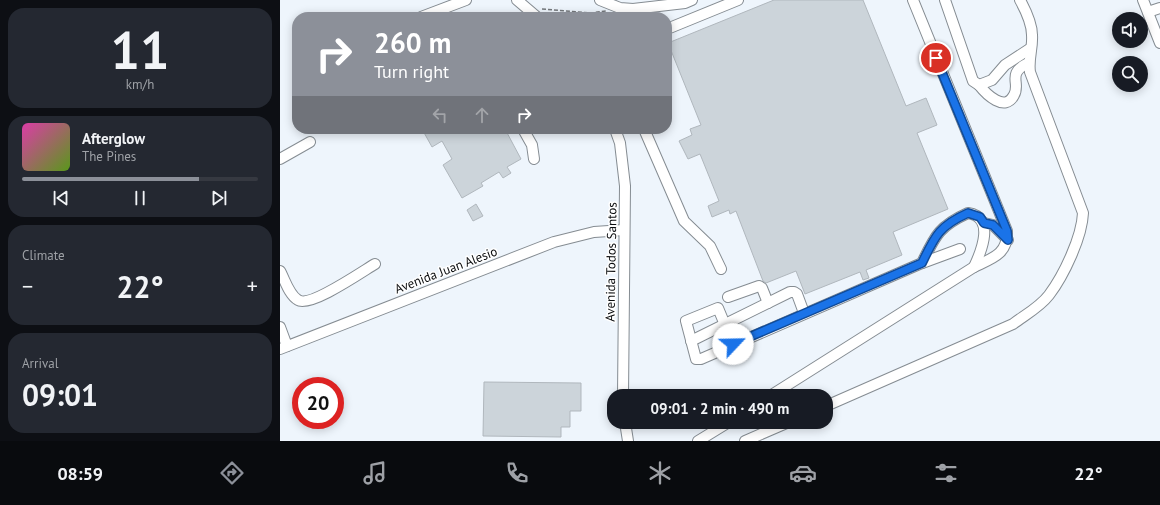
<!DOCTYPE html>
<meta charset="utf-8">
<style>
body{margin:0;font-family:"PT Sans",sans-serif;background:#242831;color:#f1f3f6;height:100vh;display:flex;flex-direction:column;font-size:15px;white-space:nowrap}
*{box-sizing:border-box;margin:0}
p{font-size:13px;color:#9ea1a6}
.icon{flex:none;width:22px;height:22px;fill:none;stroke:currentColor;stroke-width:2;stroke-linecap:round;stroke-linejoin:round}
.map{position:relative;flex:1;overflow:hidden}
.details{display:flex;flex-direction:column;gap:8px;padding:8px;background:#0d0f14;width:280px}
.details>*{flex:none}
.banner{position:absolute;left:12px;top:12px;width:380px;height:122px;border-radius:16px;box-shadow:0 2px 10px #0003;background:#8c9099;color:#fff;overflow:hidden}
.buttons{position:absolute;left:832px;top:12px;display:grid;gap:8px}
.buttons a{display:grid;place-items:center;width:36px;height:36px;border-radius:50%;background:#171b24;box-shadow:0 2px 10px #0003;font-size:20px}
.speed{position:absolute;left:12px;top:377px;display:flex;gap:8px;font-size:20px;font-weight:700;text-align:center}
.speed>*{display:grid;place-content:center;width:52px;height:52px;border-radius:50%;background:#171b24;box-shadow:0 2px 10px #0003;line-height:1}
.speed .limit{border:6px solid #d22;background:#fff;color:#111}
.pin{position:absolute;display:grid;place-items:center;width:34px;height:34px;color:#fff;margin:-17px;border:2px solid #fff;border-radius:50%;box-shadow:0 1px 4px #0007}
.me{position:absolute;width:44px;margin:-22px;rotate:66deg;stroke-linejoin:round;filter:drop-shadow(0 0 3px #0008)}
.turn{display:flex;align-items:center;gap:14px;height:84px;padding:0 16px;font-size:18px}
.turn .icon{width:52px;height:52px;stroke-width:2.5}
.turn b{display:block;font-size:28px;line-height:34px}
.lanes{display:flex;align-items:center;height:38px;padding:0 16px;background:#0003;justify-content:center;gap:20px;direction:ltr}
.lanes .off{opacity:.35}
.big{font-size:30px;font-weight:600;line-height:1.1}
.details .tile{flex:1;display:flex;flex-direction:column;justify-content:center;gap:6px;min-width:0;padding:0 14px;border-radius:16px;background:#242831}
.details .dial{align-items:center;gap:0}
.dial b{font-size:52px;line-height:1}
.song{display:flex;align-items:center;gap:12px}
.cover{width:48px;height:48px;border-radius:6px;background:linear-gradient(135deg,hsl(320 70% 55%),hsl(90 70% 35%))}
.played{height:4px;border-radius:2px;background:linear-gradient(90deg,#8c9099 75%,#363941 75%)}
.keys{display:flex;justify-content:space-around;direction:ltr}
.heat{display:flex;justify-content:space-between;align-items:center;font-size:22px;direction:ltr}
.trip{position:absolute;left:327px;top:389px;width:226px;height:40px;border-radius:16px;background:#171b24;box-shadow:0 2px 10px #0003;font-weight:600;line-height:40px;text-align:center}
.tabs{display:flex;height:64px;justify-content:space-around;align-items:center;background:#090b0e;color:#9ea1a6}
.tabs .icon{width:28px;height:28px}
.tabs .on{color:#8c9099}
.tabs b{font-size:18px;color:#f1f3f6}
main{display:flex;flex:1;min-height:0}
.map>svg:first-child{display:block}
.building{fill:#ccd4da;stroke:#b0b7bd}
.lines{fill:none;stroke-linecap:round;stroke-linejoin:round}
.minor-casing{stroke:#858c92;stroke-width:12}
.path{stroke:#75797d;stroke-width:1.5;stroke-dasharray:4 2;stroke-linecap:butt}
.minor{stroke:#fff;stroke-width:10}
.route-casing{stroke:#114b97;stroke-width:10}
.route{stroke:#1a73e8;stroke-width:7}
.labels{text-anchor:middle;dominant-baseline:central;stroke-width:3;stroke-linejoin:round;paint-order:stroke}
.street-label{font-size:13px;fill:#0a0c0e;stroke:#fff}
</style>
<main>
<section class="details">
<div class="tile dial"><b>11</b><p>km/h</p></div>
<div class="tile">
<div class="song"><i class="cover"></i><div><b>Afterglow</b><p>The Pines</p></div></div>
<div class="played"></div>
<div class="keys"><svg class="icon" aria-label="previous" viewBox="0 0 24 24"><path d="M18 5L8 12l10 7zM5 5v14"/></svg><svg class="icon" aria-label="pause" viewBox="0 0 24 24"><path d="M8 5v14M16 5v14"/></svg><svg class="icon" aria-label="next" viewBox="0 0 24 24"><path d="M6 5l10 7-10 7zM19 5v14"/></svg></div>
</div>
<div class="tile"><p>Climate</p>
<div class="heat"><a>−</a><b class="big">22°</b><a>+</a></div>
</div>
<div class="tile"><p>Arrival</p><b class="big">09:01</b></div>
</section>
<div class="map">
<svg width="880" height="441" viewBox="0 0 880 441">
<rect width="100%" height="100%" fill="#eef5fc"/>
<g class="building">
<polygon points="494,0 583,0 626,106 646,98 657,125 637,133 668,209 613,232 622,255 586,270 589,278 583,280 580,272 525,294 516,271 486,283 483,281 456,211 450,214 449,210 432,217 428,206 439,201 420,154 408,159 399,141 412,135 410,129 421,125 388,43"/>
<polygon points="142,129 225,129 241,159 227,167 231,173 223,178 219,172 201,183 203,186 182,198 163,165 172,159 162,141 152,147"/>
<polygon points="196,204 203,216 193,221 187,210"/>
<polygon points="204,382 301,383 301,411 290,411 290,427 281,427 281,437 203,436"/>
</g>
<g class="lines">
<g class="minor-casing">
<g id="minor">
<polyline points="237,0 257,17"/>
<polyline points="320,0 340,8 353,9 405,3 412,0"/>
<polyline points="665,0 693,81 699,85 712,80 725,65 751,48"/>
<polyline points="863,0 880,43"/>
<polyline points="868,12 880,8"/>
<polyline points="141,17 186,0"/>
<polyline points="387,29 458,0"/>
<path d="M699,85C706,94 725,113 734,95C741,83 726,74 748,63"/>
<polyline points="243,129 252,145 254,159"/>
<polyline points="335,129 340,143 345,186 343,396"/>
<polyline points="364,129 404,221 430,246 441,269"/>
<polyline points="0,159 30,142"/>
<polyline points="704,223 713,225 728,240"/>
<polyline points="642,263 680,249"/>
<path d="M0,271C5,280 9,295 18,300C30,308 83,271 95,264"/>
<polyline points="448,297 479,286 482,288 488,303"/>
<polyline points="0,327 7,346"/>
<polyline points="411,341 510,292 514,292 517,294 524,313"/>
<path d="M453,344L438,308L406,321L416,359H421L642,263C655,236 659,226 688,213C715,217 702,250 694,267"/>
<polyline points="0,349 274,242 314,232 344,230"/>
<path d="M490,396L694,267C713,258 728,254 727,231L633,0"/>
<path d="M546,406L733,324C745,315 760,307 769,295C784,275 802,237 803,213L750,72C748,59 753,48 752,35C752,23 746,11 740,0"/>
<polyline points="345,422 348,441"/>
<polyline points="418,441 449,422"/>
<polyline points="465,441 509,422"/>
</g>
</g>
<polyline class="path" points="262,9 311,13 326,11"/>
<use href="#minor" class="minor"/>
</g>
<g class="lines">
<g class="route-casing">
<path id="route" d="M453,344L642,263C655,236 659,226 688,213L700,217L704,223L713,225L728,240L727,231L656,58"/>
</g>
<use href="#route" class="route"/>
</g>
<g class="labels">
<g class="street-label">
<text transform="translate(331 262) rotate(-89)">Avenida Todos Santos</text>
<text transform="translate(166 270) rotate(-21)">Avenida Juan Alesio</text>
</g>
</g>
</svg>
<div class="buttons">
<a><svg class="icon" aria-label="sound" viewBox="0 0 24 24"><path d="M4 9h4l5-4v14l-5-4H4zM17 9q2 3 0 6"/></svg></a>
<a><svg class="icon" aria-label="search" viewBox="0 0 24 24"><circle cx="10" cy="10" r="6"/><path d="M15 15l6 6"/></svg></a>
</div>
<div class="speed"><div class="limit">20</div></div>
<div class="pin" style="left:656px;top:58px;background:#d93025"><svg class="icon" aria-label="arrive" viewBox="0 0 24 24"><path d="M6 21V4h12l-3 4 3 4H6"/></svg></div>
<svg class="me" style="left:453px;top:344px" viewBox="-20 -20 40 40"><circle r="19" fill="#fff"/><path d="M0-13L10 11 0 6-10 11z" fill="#1a73e8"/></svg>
<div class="trip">09:01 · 2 min · 490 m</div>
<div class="banner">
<div class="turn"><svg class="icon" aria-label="right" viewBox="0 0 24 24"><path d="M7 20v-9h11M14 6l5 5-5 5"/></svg><div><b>260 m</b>Turn right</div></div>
<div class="lanes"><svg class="icon off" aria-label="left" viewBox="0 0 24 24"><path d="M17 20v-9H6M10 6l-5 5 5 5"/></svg><svg class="icon off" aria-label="ahead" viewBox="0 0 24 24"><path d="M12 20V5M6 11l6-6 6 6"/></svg><svg class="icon" aria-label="right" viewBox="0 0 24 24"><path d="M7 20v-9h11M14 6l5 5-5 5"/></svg></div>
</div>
</div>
</main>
<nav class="tabs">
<b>08:59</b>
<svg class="icon on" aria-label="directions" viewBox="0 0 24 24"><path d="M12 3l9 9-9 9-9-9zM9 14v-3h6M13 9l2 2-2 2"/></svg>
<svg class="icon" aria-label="music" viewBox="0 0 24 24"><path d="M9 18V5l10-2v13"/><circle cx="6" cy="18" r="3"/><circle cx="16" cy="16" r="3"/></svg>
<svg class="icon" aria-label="phone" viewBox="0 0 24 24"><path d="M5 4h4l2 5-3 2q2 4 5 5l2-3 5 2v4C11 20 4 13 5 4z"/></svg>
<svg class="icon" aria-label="climate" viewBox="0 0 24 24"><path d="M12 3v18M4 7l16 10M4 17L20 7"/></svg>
<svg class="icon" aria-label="car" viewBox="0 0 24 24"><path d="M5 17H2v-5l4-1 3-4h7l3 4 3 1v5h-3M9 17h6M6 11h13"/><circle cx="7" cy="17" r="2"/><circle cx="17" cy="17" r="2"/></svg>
<svg class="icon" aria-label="filters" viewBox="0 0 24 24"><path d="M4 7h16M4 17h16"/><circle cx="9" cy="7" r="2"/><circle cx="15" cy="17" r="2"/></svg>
<b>22°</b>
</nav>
